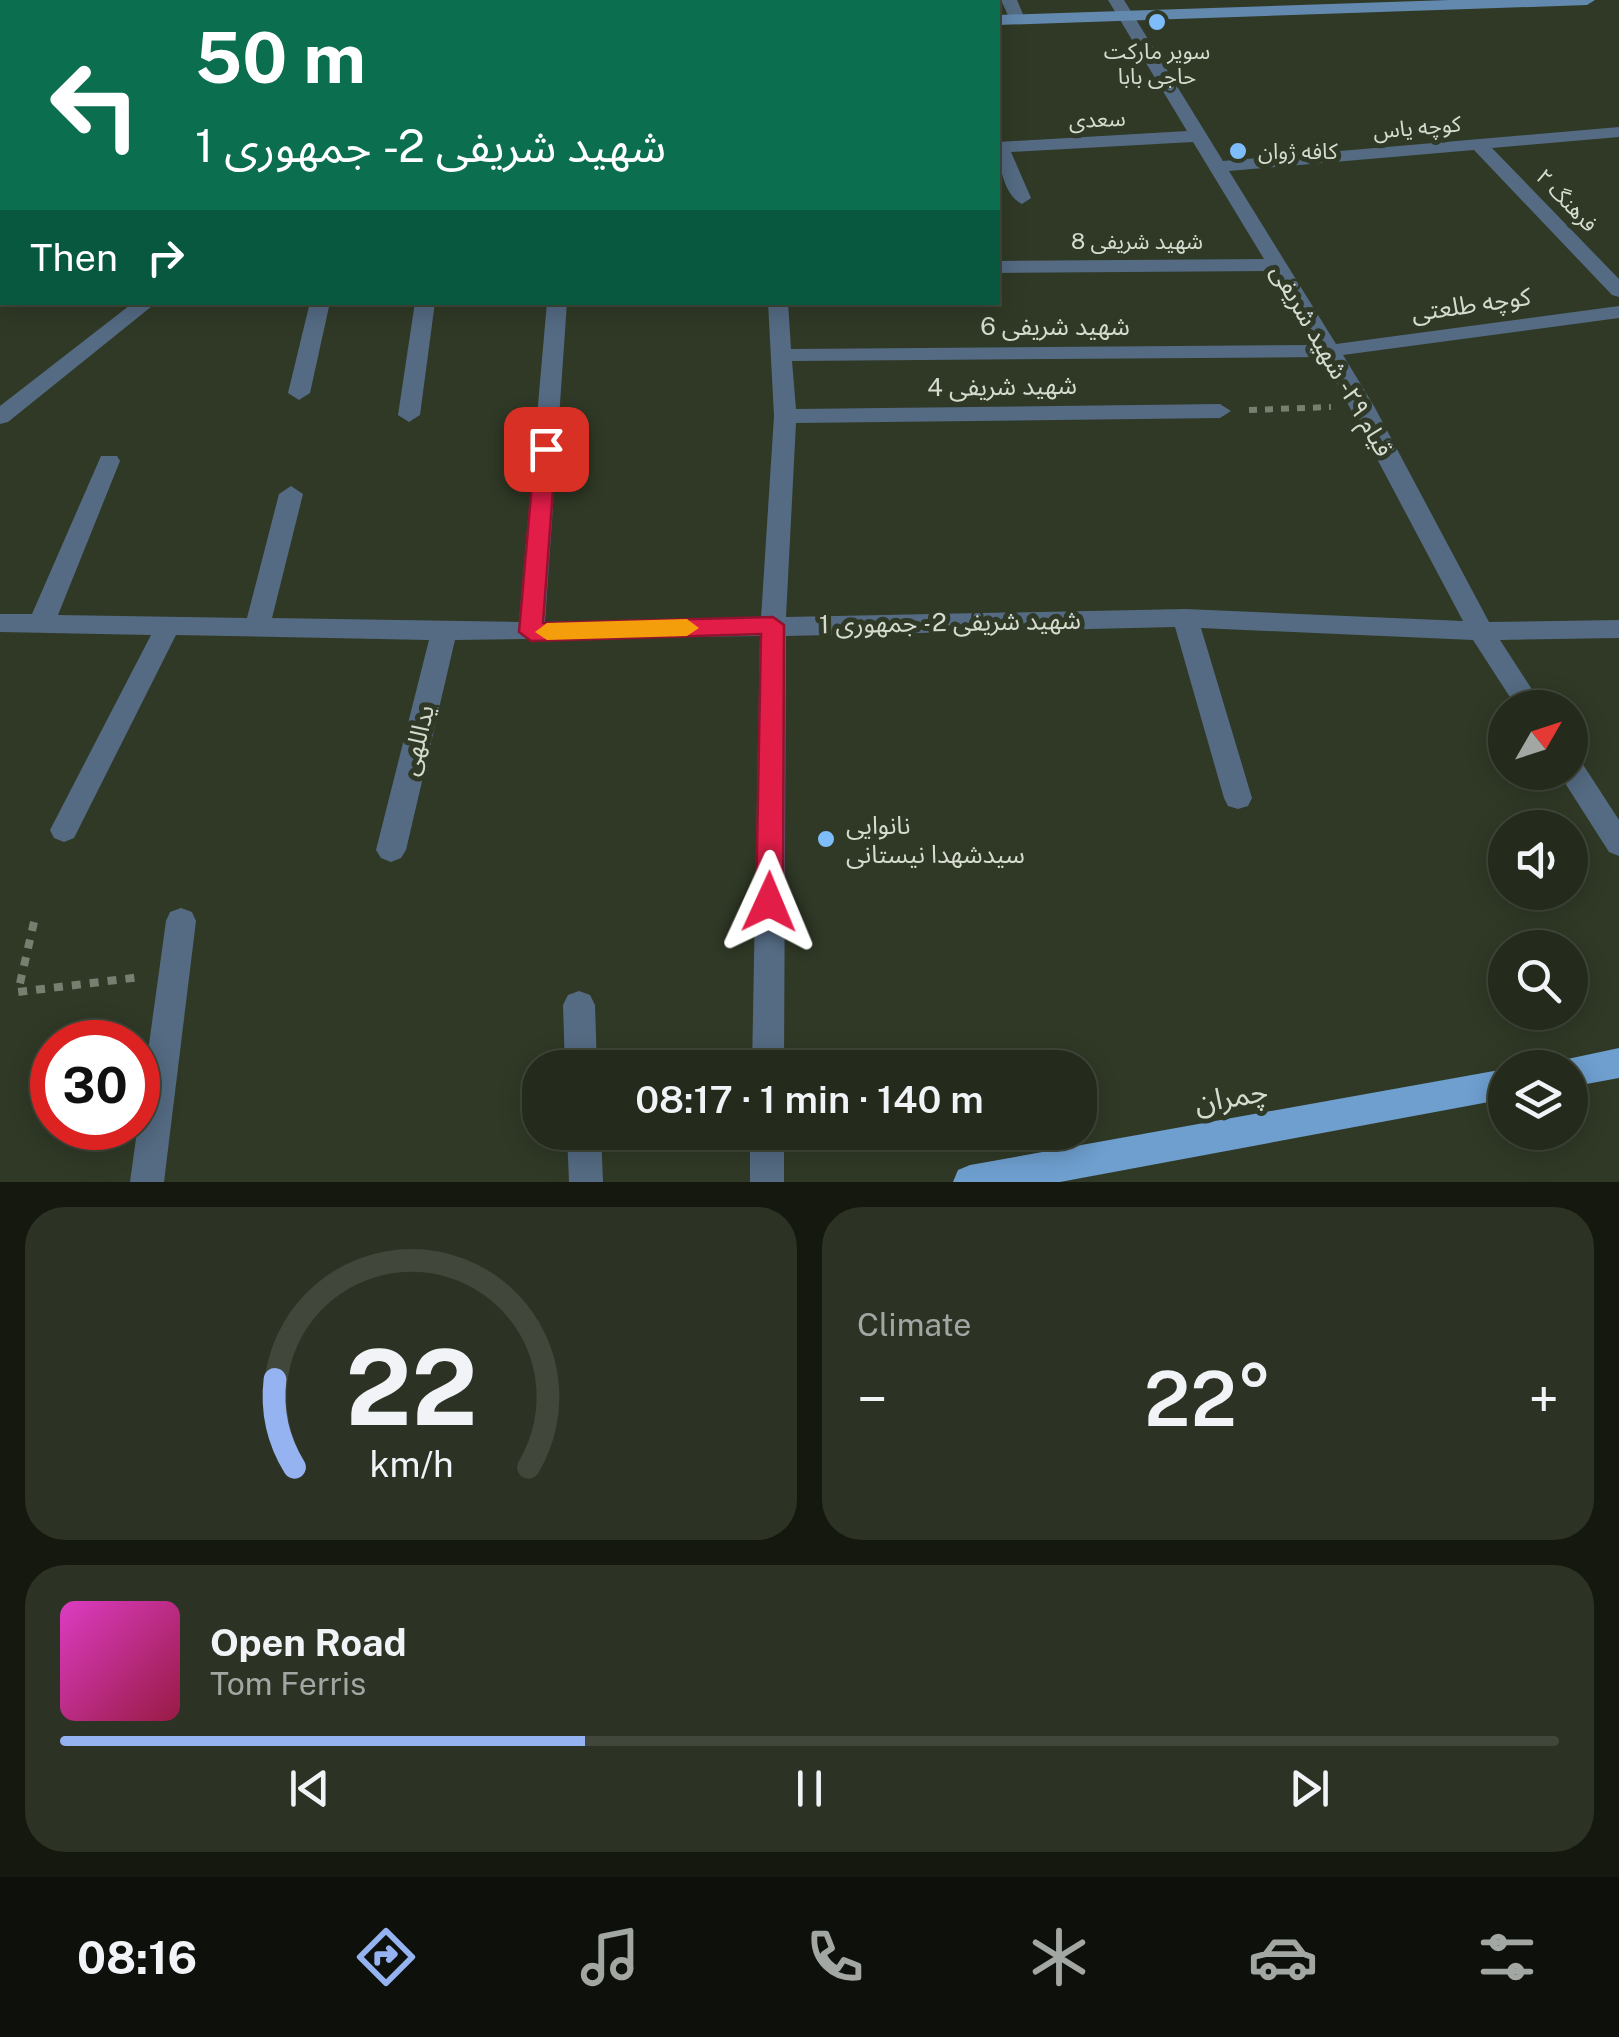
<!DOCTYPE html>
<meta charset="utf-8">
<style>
body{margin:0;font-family:"Public Sans","Noto Sans Arabic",sans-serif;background:#2c3325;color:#f1f3f6;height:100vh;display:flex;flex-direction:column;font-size:38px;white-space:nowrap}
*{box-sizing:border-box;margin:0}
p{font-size:32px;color:#a3a7a3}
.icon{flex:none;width:55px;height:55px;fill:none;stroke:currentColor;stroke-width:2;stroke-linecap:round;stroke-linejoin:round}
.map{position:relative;height:1182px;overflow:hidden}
.drawer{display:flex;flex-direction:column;gap:25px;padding:25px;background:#14180f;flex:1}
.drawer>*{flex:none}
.banner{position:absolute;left:0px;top:0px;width:1000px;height:305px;box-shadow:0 5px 25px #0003,0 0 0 2px #41473b;background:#0b6e4f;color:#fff;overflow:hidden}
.needle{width:65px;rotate:51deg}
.buttons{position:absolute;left:1488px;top:690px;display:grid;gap:20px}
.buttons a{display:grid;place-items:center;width:100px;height:100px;border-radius:50%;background:#242b1c;box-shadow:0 5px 25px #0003,0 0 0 2px #41473b;font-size:50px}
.speed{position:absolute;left:30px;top:1020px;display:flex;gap:20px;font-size:50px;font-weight:700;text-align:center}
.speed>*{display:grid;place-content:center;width:130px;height:130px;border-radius:50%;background:#242b1c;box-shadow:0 5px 25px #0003,0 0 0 2px #41473b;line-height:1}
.speed .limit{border:15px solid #d22;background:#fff;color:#111}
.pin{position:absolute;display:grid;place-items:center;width:85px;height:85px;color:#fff;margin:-42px;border-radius:20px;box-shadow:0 5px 15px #0006}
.me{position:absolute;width:110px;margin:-55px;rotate:1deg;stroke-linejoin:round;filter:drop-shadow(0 0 8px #0008)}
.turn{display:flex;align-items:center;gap:35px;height:210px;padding:0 30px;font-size:45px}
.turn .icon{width:130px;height:130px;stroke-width:2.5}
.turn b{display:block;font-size:70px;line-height:85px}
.then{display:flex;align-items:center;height:95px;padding:0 30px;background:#0003;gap:20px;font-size:38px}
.big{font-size:75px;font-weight:600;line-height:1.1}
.drawer .widget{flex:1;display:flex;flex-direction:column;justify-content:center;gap:15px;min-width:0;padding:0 35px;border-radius:40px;background:#2c3325}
.drawer .dial{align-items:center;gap:0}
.dial svg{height:260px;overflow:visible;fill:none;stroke:#41473b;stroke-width:7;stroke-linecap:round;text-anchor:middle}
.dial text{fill:#f1f3f6;stroke:none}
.song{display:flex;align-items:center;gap:30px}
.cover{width:120px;height:120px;border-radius:15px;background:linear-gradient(135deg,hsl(310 70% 55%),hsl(340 70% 35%))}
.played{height:10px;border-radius:5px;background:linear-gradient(90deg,#95b2f1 35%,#41473b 35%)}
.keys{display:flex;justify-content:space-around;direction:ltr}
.heat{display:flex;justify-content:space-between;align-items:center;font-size:55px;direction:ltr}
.drawer .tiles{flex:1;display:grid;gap:25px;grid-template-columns:1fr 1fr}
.widget:last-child{grid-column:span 2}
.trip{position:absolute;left:522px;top:1050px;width:575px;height:100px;border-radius:40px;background:#242b1c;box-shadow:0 5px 25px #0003,0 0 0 2px #41473b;font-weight:600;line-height:100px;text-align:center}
.dock{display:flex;height:160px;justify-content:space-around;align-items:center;background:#0e110b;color:#a3a7a3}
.dock .icon{width:70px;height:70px}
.dock .selected{color:#95b2f1}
.dock b{font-size:45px;color:#f1f3f6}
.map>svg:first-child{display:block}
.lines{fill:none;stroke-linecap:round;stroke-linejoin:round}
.path-far1{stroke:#787f70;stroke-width:6;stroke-dasharray:8 8;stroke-linecap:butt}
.path{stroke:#787f70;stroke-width:8;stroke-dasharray:9 9;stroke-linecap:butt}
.minor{fill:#546b83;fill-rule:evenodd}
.secondary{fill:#6389ae;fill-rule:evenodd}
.primary{fill:#6e9fcf;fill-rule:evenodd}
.route{fill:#e11d48;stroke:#92132f;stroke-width:2.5}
.slow{fill:#f59e0b}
.poi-dot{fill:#7fbdfa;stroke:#303926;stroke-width:4}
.labels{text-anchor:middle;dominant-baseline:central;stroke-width:10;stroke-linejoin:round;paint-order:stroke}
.far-poi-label{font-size:22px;fill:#d5dbcf;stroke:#303926}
.far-street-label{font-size:22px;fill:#d5dbcf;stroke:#303926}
.street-label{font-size:25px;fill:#d5dbcf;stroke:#303926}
.poi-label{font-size:25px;fill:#d5dbcf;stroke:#303926;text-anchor:start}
.near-street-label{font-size:30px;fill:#d5dbcf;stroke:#303926}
</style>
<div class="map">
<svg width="1619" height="1182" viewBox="0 0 1619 1182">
<rect width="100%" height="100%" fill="#303926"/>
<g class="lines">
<polyline class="path-far1" points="1249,410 1331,407"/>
<polyline class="path" points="34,922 18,992 141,977"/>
<g class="minor">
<polygon points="60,0 142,0 144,2 62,2"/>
<polygon points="1001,0 1017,0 1025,19 1023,22 1011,22"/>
<path d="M1108,0H1124L1223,161L1619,127V137L1492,148L1619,279V297L1612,295L1474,150L1229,171L1336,344L1619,306V318L1343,355L1374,406L1489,622L1619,620V638L1500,640L1544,708H1517L1473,640L1201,628L1252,798L1248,806L1238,809L1228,806L1224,798L1175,627L786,636L784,1068H752L760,636L455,640L406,850L401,858L391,862L381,858L376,850L429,640L176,635L74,838L64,842L54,838L50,830L151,635L0,632V614H32L101,456H117L120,461L58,615L247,618L279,494L291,486L303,494L272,618L519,622L547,302H567L545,622L761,618L774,416L768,302H788L791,349L1315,345L1271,271L998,273V261L1264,259L1193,142L1011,152L1031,198L1022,204C1003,195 998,161 998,142L1187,131ZM1323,357L1463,621L1185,609L786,617L796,423L1220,418L1231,411L1220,404L796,409L792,361Z"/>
<rect x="0" y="255" width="2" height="12"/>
<polygon points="134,302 157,302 8,422 0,424 0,406"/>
<polygon points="310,302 330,302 310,393 299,400 288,393"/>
<polygon points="415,302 435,302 420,415 409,422 398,415"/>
<polygon points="1570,757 1580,760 1619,820 1619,856 1609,852 1558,772 1570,772"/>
<polygon points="181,908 192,912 196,921 164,1182 130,1182 166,921 170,912"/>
<polygon points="579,991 590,995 595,1005 597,1068 565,1068 563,1005 568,995"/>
<polygon points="567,1132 601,1132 603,1182 569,1182"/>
<rect x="750" y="1132" width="34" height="50"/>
</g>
<g class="secondary">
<polygon points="172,0 188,0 190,2 174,2"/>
<polygon points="1449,0 1595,0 1587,5 998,25 998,15"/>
<rect x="0" y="48" width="2" height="10"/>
<polygon points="2,178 2,192 0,193 0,179"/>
</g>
<g class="primary">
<polygon points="1619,1048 1619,1078 1570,1087 1570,1068 1556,1068 1558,1061"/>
<polygon points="1505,1069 1505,1099 1060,1182 953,1182 958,1170 970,1165"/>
</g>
</g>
<polygon class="route" points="546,442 556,449 543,623 773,617 784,625 783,902 779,910 769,914 760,910 756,902 761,634 531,641 519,632 535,449"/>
<polygon class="slow" points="687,619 699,628 687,636 547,640 535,632 547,623"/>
<g class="poi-dot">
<circle cx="1157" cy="22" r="10"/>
<circle cx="1238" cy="151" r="10"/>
<circle cx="826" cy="839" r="10"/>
</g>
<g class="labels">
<g class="far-poi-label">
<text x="1157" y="51">سوپر مارکت<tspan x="1157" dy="25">حاجی بابا</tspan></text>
<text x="1258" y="151" text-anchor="start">کافه ژوان</text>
</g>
<g class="far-street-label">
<text transform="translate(1097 119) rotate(-3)">سعدی</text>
<text transform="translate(1417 127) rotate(-5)">کوچه یاس</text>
<text transform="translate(1567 200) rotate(46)">فرهنگ ۲</text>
<text x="1137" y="241">شهید شریفی 8</text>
</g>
<g class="street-label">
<text transform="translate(1471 304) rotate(-8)">کوچه طلعتی</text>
<text x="1055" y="326">شهید شریفی 6</text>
<text transform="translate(1332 360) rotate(60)">قیام ۲۹ - شهید شریفی</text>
<text transform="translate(1002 386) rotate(-1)">شهید شریفی 4</text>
<text transform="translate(950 622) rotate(-1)">شهید شریفی 2 - جمهوری 1</text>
<text transform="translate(417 740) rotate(-76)">یداللهی</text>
</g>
<g class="poi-label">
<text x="846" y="825">نانوایی<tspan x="846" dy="29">سیدشهدا نیستانی</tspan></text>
</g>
<g class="near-street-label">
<text transform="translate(1231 1096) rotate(-10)">چمران</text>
</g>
</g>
</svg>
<div class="buttons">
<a><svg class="needle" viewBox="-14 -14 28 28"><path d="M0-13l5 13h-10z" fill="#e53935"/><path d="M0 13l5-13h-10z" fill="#a3a7a3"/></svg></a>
<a><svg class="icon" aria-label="sound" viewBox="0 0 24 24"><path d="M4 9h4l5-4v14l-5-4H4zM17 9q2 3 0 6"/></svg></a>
<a><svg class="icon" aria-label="search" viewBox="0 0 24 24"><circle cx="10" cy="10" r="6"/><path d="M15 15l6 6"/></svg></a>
<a><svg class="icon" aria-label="layers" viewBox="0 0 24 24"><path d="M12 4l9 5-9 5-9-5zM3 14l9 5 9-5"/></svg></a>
</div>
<div class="speed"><div class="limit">30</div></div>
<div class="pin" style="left:546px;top:449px;background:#d93025"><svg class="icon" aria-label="arrive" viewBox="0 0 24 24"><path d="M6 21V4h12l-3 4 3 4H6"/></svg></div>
<svg class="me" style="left:769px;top:902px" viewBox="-20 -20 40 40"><path d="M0-17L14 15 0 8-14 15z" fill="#e11d48" stroke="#fff" stroke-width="4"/></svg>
<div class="trip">08:17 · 1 min · 140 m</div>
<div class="banner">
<div class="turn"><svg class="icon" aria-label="left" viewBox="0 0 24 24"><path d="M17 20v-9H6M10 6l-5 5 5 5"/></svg><div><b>50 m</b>شهید شریفی 2 - جمهوری 1</div></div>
<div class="then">Then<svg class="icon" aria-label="right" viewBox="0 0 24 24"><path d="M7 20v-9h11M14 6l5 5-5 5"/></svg></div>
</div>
</div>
<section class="drawer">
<div class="tiles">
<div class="widget dial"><svg viewBox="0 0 100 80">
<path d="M14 69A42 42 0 1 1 86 69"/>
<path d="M14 69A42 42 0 0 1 8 42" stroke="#95b2f1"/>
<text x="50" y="56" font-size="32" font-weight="700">22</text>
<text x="50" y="72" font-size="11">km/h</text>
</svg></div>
<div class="widget"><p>Climate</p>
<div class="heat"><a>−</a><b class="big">22°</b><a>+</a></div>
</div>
<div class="widget">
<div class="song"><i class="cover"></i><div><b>Open Road</b><p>Tom Ferris</p></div></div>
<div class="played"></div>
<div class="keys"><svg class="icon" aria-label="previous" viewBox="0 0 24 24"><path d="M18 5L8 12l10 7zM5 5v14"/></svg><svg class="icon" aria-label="pause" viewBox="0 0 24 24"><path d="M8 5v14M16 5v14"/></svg><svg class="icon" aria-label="next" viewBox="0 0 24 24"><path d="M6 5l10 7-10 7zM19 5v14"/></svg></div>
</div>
</div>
</section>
<nav class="dock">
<b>08:16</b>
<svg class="icon selected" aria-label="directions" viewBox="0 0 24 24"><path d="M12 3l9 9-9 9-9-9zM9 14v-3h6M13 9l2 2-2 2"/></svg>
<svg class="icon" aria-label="music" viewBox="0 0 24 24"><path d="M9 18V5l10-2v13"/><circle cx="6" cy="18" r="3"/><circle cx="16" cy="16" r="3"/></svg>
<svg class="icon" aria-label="phone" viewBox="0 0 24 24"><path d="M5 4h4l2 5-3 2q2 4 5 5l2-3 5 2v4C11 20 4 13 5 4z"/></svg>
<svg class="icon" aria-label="climate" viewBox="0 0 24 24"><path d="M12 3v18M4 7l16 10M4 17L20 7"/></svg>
<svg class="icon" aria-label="car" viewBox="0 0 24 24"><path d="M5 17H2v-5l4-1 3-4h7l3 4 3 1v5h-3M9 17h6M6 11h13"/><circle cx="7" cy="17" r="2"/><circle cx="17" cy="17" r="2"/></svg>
<svg class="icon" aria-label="filters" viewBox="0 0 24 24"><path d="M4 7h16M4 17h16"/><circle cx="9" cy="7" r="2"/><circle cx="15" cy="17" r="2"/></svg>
</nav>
